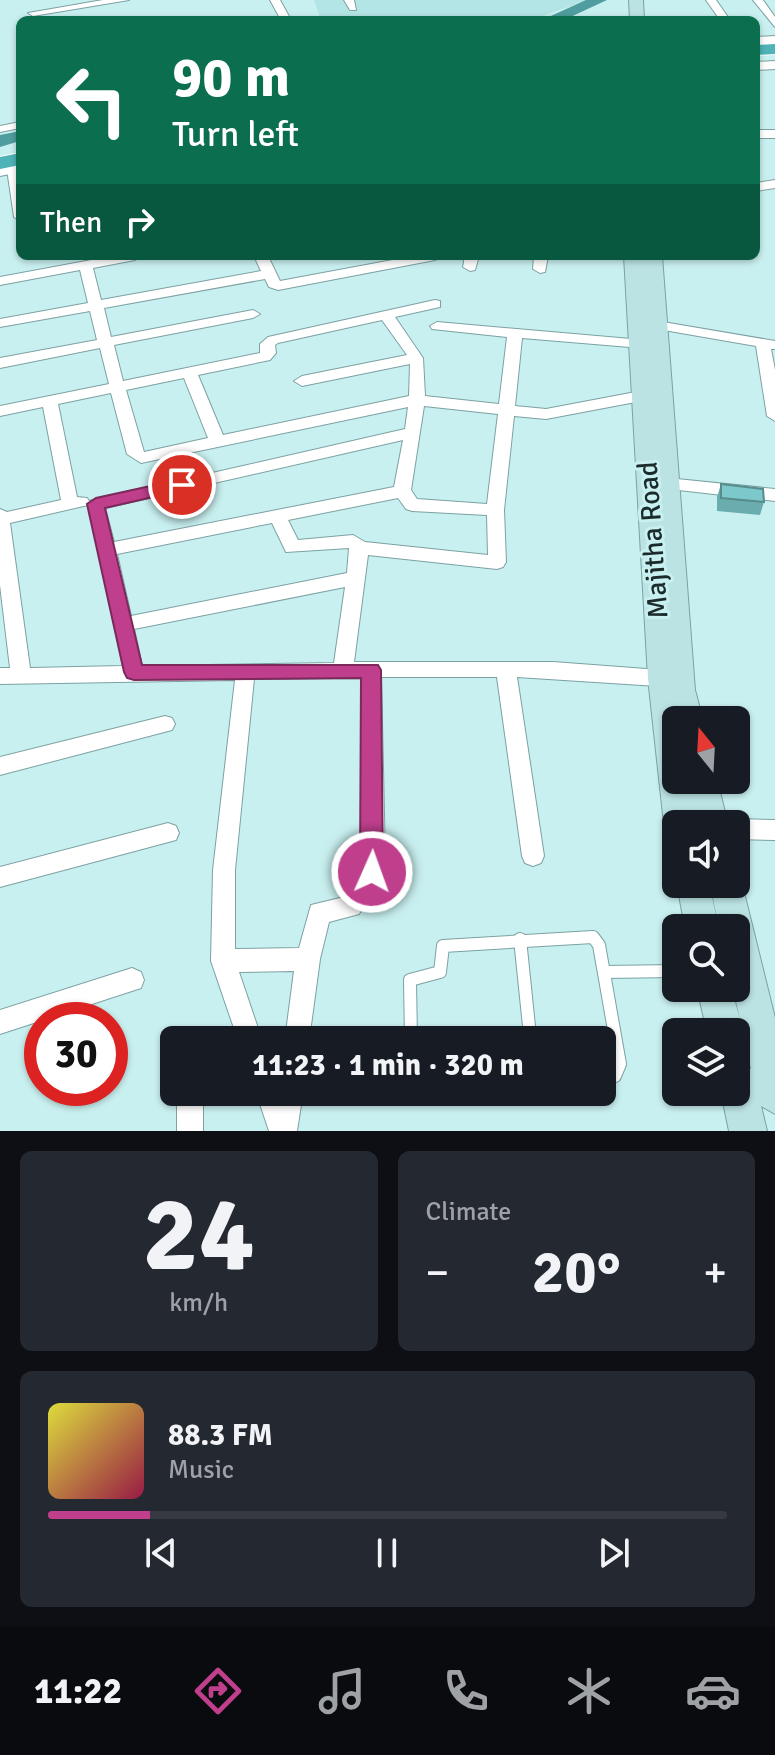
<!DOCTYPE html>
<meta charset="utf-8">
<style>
body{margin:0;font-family:Signika,sans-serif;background:#242831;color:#f1f3f6;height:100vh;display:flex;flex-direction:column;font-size:30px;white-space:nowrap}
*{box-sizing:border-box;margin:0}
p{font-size:26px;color:#9ea1a6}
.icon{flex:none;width:44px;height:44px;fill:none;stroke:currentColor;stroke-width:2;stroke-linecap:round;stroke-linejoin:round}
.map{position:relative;height:1131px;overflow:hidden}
.sheet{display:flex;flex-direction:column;gap:20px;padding:20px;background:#0d0f14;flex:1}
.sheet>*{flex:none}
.guide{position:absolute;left:16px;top:16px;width:744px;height:244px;border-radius:12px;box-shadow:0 2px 6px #0004;background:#0b6e4f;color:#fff;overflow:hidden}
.needle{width:52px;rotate:342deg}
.fabs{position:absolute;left:662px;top:706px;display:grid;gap:16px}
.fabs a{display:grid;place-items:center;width:88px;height:88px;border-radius:12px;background:#171b24;box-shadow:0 2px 6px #0004;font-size:40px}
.speed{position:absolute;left:24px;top:1002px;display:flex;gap:16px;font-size:40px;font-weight:700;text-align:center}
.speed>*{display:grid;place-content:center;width:104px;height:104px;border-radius:50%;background:#171b24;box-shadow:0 2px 6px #0004;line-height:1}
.speed .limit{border:12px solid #d22;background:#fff;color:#111}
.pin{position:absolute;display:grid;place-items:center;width:68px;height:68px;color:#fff;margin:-34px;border:4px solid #fff;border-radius:50%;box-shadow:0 2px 8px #0007}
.me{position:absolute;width:88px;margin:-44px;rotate:2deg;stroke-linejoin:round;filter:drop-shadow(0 0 6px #0008)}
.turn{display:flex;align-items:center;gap:28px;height:168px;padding:0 24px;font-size:36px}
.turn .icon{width:104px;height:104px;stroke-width:2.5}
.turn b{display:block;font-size:56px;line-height:68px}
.then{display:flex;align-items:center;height:76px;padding:0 24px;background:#0003;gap:16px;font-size:30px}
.big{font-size:60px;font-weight:800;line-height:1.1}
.sheet .widget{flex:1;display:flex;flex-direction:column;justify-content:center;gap:12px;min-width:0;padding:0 28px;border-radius:12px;background:#242831}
.sheet .dial{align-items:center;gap:0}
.dial b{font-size:104px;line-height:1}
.song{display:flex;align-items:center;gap:24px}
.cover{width:96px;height:96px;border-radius:12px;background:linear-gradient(135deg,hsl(60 70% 55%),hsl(340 70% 35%))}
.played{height:8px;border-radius:4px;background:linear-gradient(90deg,#bf3f8c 15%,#363941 15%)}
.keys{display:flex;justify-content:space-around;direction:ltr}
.heat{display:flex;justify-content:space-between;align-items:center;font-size:44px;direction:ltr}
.sheet .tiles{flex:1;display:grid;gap:20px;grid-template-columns:1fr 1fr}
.widget:last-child{grid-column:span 2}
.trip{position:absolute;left:160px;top:1026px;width:456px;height:80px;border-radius:12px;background:#171b24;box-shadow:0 2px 6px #0004;font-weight:800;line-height:80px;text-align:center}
.menu{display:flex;height:128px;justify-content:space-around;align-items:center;background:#090b0e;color:#9ea1a6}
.menu .icon{width:56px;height:56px}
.menu .active{color:#bf3f8c}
.menu b{font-size:36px;color:#f1f3f6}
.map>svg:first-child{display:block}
.built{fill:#b4e5e6}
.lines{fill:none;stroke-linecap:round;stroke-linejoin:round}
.river{fill:#509d9f;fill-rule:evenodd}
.service-casing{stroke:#7ca1a2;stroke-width:14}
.minor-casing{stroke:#7ca1a2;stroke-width:2}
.tertiary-casing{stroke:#7ca1a2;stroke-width:2}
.secondary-casing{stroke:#7ca1a2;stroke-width:2}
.trunk-casing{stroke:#fff;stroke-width:2}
.service{stroke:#fff;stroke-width:12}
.minor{fill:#fff;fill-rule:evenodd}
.tertiary{fill:#fff;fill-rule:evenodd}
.secondary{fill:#bce3e4;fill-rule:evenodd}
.trunk{fill:#4eb4b7;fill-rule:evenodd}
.wall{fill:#6bacae}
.building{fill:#7cc8ca;stroke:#578c8d;stroke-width:2}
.route{fill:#bf3f8c;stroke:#7c295b;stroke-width:2}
.labels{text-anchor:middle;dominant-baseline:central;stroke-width:6;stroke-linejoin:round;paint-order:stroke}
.street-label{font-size:28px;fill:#1b2a2b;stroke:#c9f0f0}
</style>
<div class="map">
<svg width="775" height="1131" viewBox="0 0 775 1131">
<rect width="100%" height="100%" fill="#c9f0f0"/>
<polygon class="built" points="314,0 588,0 531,20 321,20"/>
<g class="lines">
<g class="river">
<polygon points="586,0 607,0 564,20 542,20"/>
<polygon points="20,131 20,141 0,147 0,135"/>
</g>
<g class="service-casing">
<g id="service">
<polyline points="520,939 530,1036"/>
<polyline points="604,972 676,971"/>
<polyline points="411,1040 410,980 440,972 443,946 593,937 599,945 620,1064 615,1076 602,1078"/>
</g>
</g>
<g class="minor-casing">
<g id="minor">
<polygon points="103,0 129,0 33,16 28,13"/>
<polygon points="270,0 280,0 291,20 281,20"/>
<polygon points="344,0 354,0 356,10 350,10"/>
<polygon points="706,0 716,0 730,20 720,20"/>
<polygon points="753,0 763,0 775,17 775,27"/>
<polygon points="20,122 20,128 0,132 0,126"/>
<rect x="756" y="130" width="19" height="8"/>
<polygon points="13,165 17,166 20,175 20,221 14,217 7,169"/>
<polygon points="775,180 775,188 756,191 756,183"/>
<path d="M113,256H142L135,260L93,268L101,300L261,271L254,256H268L280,281L414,256H442L435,260L278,290L269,287L265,279L104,308L111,337L253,310L260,314L253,318L114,345L123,381L260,353V344L268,337L435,300L440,301V307L395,317L423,358L425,396L499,404L507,337L432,329L430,326L437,322L654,341L661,345L654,349L522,338L515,406L546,409L641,391L649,396L641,401L546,419L514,416L504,510L506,562L503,567L497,569L368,555L354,662H553L673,671L680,673L683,679L680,685L673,687L517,677L544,856L541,863L533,866L525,863L522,856L497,677H381L385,859L380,879L359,914L329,922L320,959L309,1040H285L294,971L239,972L262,1040H238L211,961L213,870L235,680L0,684V668H10L0,585V509L7,512L61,500L43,407L0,416V406L109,384L100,348L0,368V358L97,340L90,311L0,327V319L88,303L80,270L0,285V277ZM382,320L407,355L302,376L294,381L302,386L410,364L409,396L223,435L198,375L270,360L276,353L275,345L278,343ZM184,378L208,438L144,452L126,390ZM111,393L127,454L141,463L408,407L405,429L89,501L87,498L77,497L58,404ZM424,406L498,414L487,504L417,499L411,490ZM403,440L394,487L114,542L105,508ZM398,498L406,509L412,511L487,515L488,555L365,542L353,535L298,540L288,520ZM88,505L123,666L30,668L10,523ZM272,523L286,552L349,548L347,573L131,616L117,554ZM345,587L334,663L142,666L134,629ZM361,678L363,859L361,869L344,897L311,905L299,948L235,949V870L254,679Z"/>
<polygon points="465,256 479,256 475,270 470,271 463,267"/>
<polygon points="534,256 548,256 545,272 540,273 533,269"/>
<polygon points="657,321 775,341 775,349 771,349 775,370 775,421 767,416 756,346 652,328 652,322"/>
<polygon points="667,478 775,489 775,501 661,488 659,484"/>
<polygon points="165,716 172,718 175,724 172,730 0,775 0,757"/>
<polygon points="736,819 775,820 775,840 736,839 736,824 727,824"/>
<polygon points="168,823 176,826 179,833 176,840 0,887 0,867"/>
<polygon points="132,968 141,972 144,980 141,988 0,1034 0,1010"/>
<rect x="177" y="1092" width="26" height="39"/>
<polygon points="256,1092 303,1092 297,1131 269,1131"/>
</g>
</g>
<g class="tertiary-casing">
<g id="tertiary">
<polygon points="775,36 775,44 756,45 756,37"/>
<polygon points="775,61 775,69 756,70 756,62"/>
<polygon points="20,164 20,172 0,176 0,168"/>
</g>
</g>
<g class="secondary-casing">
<g id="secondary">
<polygon points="629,0 643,0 644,20 630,20"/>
<polygon points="624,256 662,256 695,690 703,720 676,720 676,780 717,780 728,824 696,824 695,818 696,824 676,824 676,836 669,834 664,824 648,678"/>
<polygon points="736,873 742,884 775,1018 775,1114 761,1106 767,1131 729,1131 721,1092 736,1092 736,1060 751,1069 743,1033 736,1045 736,1032 707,1032 697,988 731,988 740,1019 733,988 736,988 736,928 719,928 710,884 736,884"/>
<polygon points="677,884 709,884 719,928 685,928"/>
</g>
</g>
<g class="trunk-casing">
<g id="trunk">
<polygon points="775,44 775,54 756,55 756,45"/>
<polygon points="20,153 20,165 0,169 0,157"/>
</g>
</g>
<use href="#service" class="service"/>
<use href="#minor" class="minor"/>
<use href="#tertiary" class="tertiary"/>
<use href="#secondary" class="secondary"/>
<use href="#trunk" class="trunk"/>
</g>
<polygon class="wall" points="721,484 764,502 760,515 717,511 717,497"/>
<polygon class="building" points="721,484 763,489 764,502 721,498"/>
<polygon class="route" points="182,479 191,485 188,489 105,508 142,665 378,665 381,670 383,872 380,879 372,882 364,879 360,872 361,678 134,680 127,678 124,672 87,504 96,498"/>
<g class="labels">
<g class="street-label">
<text transform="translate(653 540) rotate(-94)">Majitha Road</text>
</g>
</g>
</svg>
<div class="fabs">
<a><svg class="needle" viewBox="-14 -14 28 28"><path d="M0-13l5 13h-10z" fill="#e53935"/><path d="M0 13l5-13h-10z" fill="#9ea1a6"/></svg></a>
<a><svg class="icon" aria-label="sound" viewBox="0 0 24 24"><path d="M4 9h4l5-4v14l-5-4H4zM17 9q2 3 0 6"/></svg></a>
<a><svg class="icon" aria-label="search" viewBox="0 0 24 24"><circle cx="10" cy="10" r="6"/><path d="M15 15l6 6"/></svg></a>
<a><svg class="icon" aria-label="layers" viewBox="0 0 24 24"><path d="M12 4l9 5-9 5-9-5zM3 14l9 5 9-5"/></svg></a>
</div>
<div class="speed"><div class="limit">30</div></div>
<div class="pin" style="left:182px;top:485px;background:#d93025"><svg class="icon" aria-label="arrive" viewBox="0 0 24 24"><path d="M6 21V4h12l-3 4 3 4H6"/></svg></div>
<svg class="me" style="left:372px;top:872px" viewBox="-20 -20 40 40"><circle r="17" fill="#bf3f8c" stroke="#fff" stroke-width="3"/><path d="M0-11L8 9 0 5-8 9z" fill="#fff"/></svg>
<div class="trip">11:23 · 1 min · 320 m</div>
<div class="guide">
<div class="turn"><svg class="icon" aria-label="left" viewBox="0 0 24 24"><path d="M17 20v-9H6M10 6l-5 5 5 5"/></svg><div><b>90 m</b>Turn left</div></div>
<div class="then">Then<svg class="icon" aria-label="right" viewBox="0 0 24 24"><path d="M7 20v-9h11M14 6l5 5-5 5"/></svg></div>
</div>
</div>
<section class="sheet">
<div class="tiles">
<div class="widget dial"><b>24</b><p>km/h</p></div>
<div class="widget"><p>Climate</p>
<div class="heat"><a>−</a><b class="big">20°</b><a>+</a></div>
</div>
<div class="widget">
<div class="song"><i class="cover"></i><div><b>88.3 FM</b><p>Music</p></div></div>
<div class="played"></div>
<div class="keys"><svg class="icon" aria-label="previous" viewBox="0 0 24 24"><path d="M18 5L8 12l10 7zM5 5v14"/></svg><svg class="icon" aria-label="pause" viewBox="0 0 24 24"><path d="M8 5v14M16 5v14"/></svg><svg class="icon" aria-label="next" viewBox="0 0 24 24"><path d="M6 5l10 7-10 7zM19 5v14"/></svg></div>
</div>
</div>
</section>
<nav class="menu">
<b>11:22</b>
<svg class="icon active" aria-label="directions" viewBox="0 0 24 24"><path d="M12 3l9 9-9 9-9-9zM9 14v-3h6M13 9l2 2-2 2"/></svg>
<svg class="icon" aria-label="music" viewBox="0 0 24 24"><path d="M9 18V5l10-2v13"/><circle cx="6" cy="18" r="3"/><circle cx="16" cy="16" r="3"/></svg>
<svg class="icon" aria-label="phone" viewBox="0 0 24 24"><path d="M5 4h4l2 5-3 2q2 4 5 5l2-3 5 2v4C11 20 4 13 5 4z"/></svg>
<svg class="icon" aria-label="climate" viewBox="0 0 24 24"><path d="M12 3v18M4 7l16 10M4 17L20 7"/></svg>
<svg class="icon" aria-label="car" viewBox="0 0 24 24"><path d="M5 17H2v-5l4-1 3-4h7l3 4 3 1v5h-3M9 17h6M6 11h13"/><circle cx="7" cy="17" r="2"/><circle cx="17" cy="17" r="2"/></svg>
</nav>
